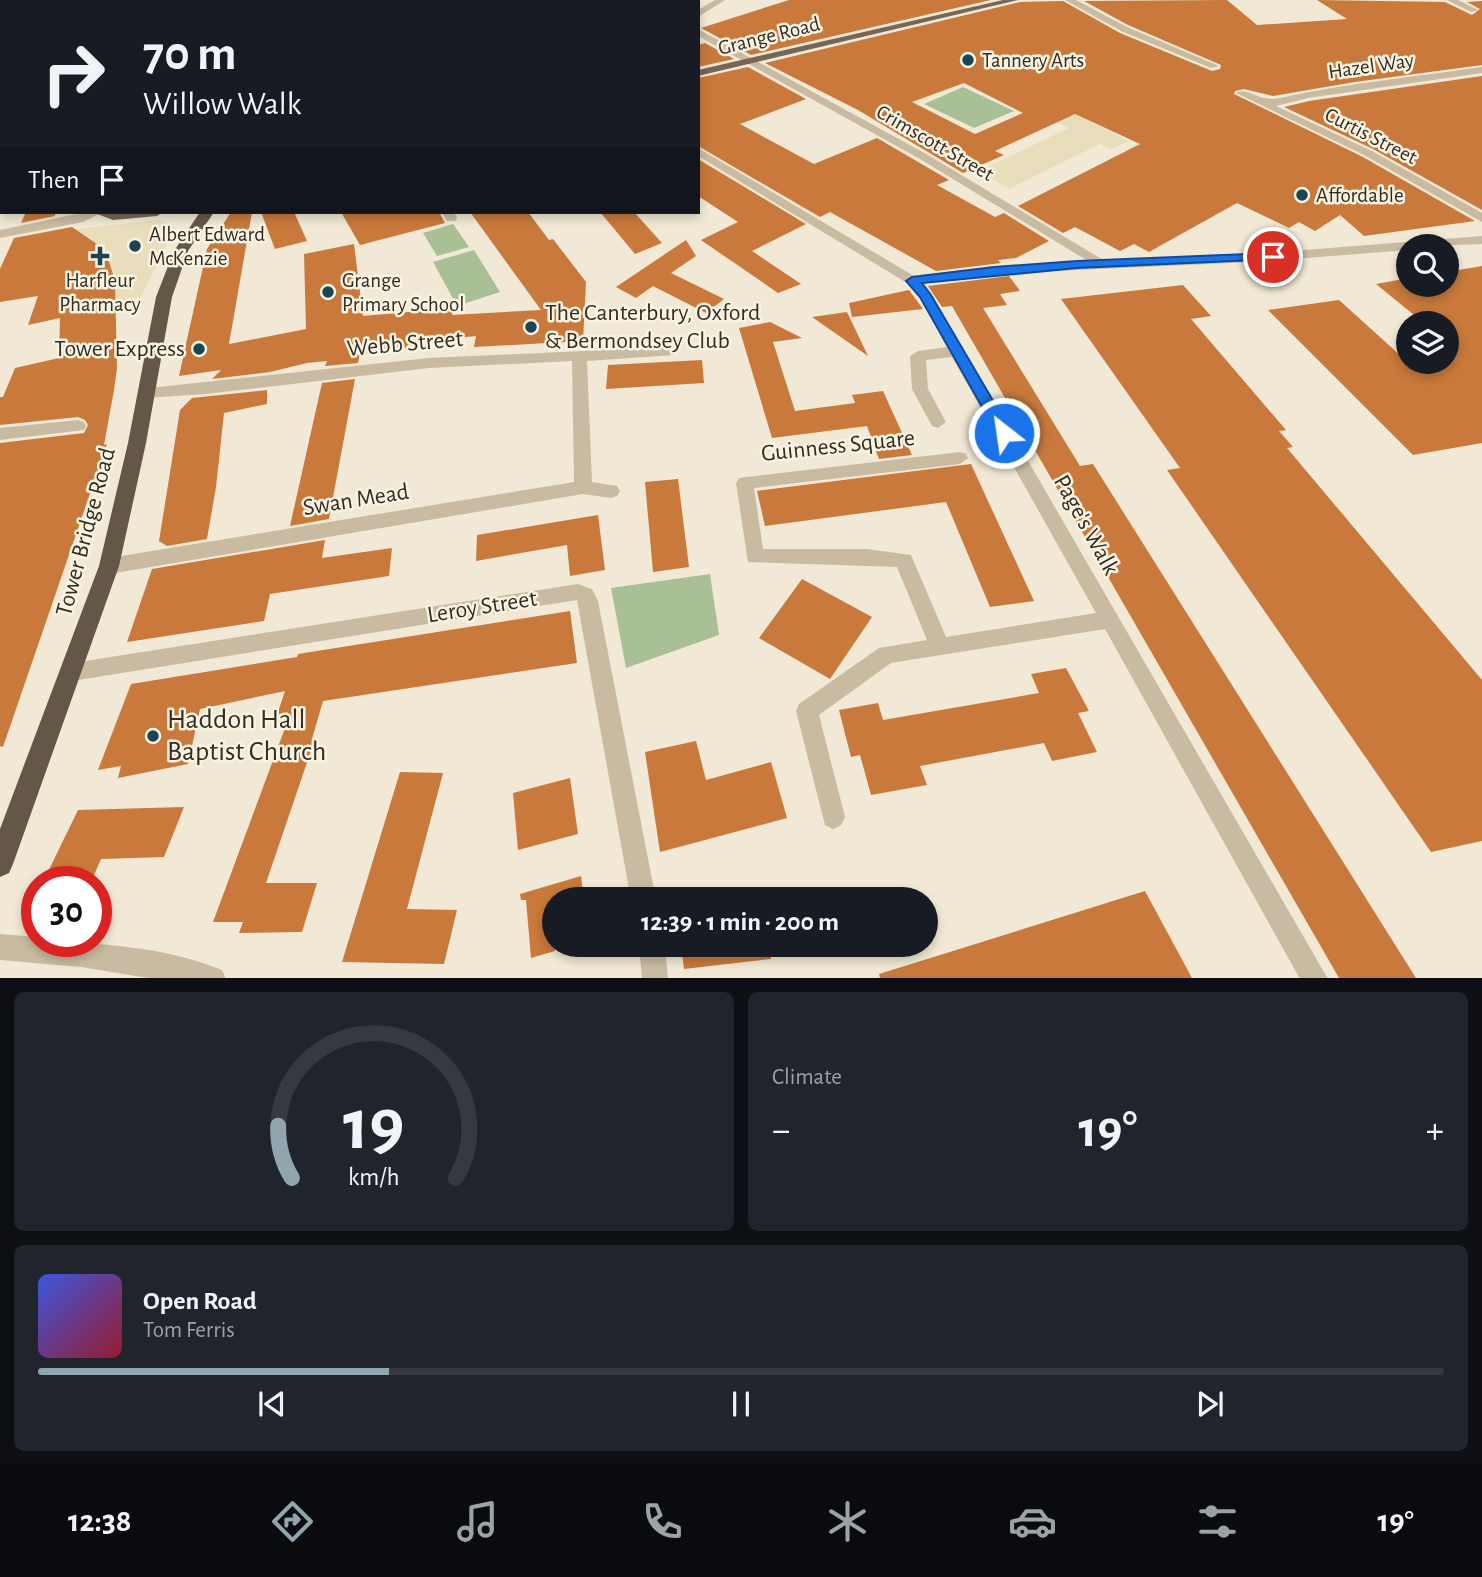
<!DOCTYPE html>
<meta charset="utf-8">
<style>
body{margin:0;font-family:"Alegreya Sans",sans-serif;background:#20242c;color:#f1f3f6;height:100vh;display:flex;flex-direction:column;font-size:26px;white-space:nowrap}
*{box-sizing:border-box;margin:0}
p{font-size:23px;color:#9ea1a6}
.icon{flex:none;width:38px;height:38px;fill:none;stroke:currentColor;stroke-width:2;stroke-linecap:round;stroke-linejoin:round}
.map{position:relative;height:978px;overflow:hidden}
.sheet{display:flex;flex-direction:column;gap:14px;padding:14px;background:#0d0f14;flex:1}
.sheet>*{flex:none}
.hud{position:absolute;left:0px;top:0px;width:700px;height:214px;box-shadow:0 4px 10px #0003;background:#171b24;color:#f1f3f6;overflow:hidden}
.controls{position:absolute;left:1396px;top:234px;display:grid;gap:14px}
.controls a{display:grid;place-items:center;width:63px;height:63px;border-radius:50%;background:#171b24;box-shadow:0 4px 10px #0003;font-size:35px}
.speed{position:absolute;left:21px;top:866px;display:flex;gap:14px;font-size:35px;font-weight:700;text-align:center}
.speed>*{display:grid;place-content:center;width:91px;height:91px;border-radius:50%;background:#171b24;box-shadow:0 4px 10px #0003;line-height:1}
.speed .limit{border:10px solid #d22;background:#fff;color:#111}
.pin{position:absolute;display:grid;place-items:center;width:60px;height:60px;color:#fff;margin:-30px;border:4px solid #fff;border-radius:50%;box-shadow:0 2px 7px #0007}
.me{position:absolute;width:77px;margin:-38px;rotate:330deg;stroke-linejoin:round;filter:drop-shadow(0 0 5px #0008)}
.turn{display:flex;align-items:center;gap:24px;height:147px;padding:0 28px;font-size:32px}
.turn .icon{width:91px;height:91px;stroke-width:2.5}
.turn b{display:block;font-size:49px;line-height:60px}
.then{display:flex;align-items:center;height:66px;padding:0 28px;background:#0003;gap:14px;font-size:26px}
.big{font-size:52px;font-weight:700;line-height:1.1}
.sheet .tile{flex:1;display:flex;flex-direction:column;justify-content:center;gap:10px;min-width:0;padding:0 24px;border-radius:10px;background:#20242c}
.sheet .dial{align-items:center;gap:0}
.dial svg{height:182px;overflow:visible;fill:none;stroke:#363941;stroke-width:7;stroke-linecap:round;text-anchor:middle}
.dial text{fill:#f1f3f6;stroke:none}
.song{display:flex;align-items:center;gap:21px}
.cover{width:84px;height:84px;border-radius:10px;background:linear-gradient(135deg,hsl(230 70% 55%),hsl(350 70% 35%))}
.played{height:7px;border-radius:4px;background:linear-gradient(90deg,#90a5ad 25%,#363941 25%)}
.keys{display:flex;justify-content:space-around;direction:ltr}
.heat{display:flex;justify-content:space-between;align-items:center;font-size:38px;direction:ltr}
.sheet .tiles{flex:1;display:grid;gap:14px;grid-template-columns:1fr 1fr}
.tile:last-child{grid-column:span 2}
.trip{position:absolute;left:542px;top:887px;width:396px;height:70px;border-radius:35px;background:#171b24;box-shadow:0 4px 10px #0003;font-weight:700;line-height:70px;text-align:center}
.tab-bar{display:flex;height:112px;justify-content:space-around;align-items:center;background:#090b0e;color:#9ea1a6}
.tab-bar .icon{width:49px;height:49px}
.tab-bar .active{color:#90a5ad}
.tab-bar b{font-size:32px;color:#f1f3f6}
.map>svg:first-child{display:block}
.green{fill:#a9bf95}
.plaza{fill:#e9debb}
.building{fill:#c8793b;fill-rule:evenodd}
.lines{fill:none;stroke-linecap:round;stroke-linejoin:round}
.minor{fill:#c8bba1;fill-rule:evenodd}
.secondary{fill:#9c8a73;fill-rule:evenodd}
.primary{fill:#756655;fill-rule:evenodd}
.trunk{fill:#645748;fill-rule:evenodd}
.route{fill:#1a73e8;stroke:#114b97;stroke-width:2}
.poi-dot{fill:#1a4554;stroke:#f9f3e1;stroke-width:2.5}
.labels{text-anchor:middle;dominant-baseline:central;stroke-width:5;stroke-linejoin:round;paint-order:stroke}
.far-street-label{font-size:21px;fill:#332c24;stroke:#f9f3e1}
.far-poi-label{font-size:21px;fill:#332c24;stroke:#f9f3e1;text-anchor:start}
.poi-label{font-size:24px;fill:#332c24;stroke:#f9f3e1;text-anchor:start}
.street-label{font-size:24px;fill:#332c24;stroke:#f9f3e1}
.near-poi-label{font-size:28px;fill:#332c24;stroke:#f9f3e1;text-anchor:start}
</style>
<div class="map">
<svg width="1482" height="979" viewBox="0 0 1482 979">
<rect width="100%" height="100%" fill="#f1e9d5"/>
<g class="green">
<polygon points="963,87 1014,111 974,128 924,104"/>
<polygon points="453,224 469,247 437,256 423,233"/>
<polygon points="474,250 500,292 457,306 433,262"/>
<polygon points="710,574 719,635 626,668 611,588"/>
</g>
<g class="plaza">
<polygon points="1066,110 1129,141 1111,149 1100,144 1009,189 979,171 1069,128 1054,121"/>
<polygon points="158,220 171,224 175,228 141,297 117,303 115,280 107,256 97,244 76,229"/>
</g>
<g class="building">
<polygon points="789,0 991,0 751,55 701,28"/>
<path d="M1227,0L1257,25L1347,19L1317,0L1445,2L1472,15L1480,9L1467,2L1482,1V65L1355,82L1273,96L1244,89L1235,91L1234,94L1363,157L1475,221L1364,236L1340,215L1315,231L1299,222L1289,228L1237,203L1149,252L1134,244L1120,251L1075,227L1063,233L1018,206L1140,144L1075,114L995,151L1004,155L963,173L858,110L765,63L1020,2L1063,1L1120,33L1212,71L1220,69L1221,65L1128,25L1084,1ZM964,83L1023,113L975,134L912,102Z"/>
<polygon points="705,43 734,59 698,67 698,45"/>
<polygon points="748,67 806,99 740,124 814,164 877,138 949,180 937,185 995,217 1004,213 1049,241 1016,258 998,260 1001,263 936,271 830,212 820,217 698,146 698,78"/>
<polygon points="1482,76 1482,210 1373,149 1284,107 1309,101"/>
<polygon points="698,159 806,224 752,251 801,284 778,293 701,240 738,222 698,196"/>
<polygon points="26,212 55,212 55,216 21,223"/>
<polygon points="231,212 252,212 229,344 306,329 304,254 354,244 363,316 453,308 452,315 541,310 470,212 528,212 549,240 553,239 586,282 583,341 474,347 476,336 410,343 410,347 360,354 358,363 325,366 327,361 307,363 270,372 212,379 221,370 179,376 207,249"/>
<polygon points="261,212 294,212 307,241 275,249"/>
<polygon points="341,212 439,212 445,223 360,245"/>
<polygon points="600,212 634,212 662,243 635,254"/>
<polygon points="72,227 97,244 107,256 115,280 117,368 114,390 104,445 107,444 3,747 0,746 0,443 84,433 88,425 85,420 78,417 0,425 0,397 3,397 15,368 59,358 60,318 28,325 38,296 0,302 0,269 14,238"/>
<polygon points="686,240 696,256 671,273 724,299 706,313 653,286 636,298 616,287"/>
<polygon points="1482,266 1482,443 1413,455 1268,310 1339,300 1401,356 1409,354 1409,362 1447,362 1447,348 1454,347 1447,341 1447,324 1425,324 1376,284 1409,278 1409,285 1447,285 1447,272"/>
<polygon points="1009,276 1020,291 1000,294 1007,305 983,308 1080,466 1093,464 1416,978 1339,978 952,306 942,307 928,286"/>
<polygon points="1183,285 1211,316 1191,319 1286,430 1279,431 1293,447 1287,448 1482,680 1482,841 1431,852 1167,470 1180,468 1061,299"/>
<polygon points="909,290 923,309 852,317 849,303"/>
<polygon points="847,312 868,356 812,317"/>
<polygon points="770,322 802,338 773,342 795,411 855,403 852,395 883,391 912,455 879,459 867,426 772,438 739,328"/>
<polygon points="702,360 704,383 606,389 608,365"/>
<polygon points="355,379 329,519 290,526 322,383"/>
<polygon points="267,390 267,404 224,413 216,487 207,539 167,546 159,541 180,410 192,398"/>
<polygon points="971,464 1034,601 990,607 946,502 765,526 757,491"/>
<polygon points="678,479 689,567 653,572 645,482"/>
<polygon points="598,515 605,570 570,576 567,545 476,561 477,535"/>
<polygon points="325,540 322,558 392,548 389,576 270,594 264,621 127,642 152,569"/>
<polygon points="802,579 872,617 830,679 759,638"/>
<polygon points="570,611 577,663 323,701 312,739 315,739 266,883 317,883 302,932 239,933 243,922 213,922 285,728 273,727 285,691 200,709 188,764 118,778 121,766 98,770 131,684 297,657 298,654"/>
<polygon points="1066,668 1089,711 1078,713 1097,752 1052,761 1044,743 920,766 927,785 871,795 860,755 851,757 839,710 878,703 883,720 1039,693 1031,674"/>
<polygon points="696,741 706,780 771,762 787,818 660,852 645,752"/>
<polygon points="400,772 443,773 407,909 457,910 444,964 342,962"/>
<polygon points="570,778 578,834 518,850 513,793"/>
<polygon points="184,807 164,857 101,859 91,882 43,882 78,810"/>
<polygon points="581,876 584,900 555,900 555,951 531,958 526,900 521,900 520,894"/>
<polygon points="1145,891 1192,978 880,978 879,974"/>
<polygon points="681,945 770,945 771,959 684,969"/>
</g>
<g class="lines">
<g class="minor">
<polygon points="46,0 59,0 45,2"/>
<polygon points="470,0 481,0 482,2 471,2"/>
<polygon points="639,0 648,0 649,2 640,2"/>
<polygon points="715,0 725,0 698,17 698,10"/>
<polygon points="1065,0 1076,0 1127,27 1219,66 1211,68 1121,31"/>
<polygon points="1447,0 1458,0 1478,10 1471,12"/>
<polygon points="698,29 928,155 1105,261 1253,254 1482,236 1482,244 1409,247 1409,250 1253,262 1009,273 922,283 932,295 1328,979 1300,979 1105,629 891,663 819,715 845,817 841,825 833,829 825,825 796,711 799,704 879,648 927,640 897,567 748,562 736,483 739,478 960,452 966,454 968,458 960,464 754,488 763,549 867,549 911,555 946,637 1096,613 952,357 926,360 928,389 946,422 938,428 932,426 912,389 910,356 918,351 947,347 919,297 907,283 698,156 698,148 914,276 1009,265 1088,261 920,159 698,36"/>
<path d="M1482,67V73L1308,98L1276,106L1372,151L1482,213V222L1364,155L1236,93C1246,86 1260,103 1280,98C1346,83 1415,77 1482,67Z"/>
<polygon points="0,172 2,172 0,180"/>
<polygon points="86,212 103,212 83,222 0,238 0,230"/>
<polygon points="442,212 454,212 457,218 455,221 447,221"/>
<polygon points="669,347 674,349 677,352 674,355 587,361 592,482 617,486 620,491 617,496 611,498 583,494 109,574 102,572 100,566 102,560 109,558 574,482 572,361 429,368 206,394 146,398 138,393 140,389 429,358"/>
<polygon points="78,420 84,422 86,426 84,430 0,440 0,428"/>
<polygon points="578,584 592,589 598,601 656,900 631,900 577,600 72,681 65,679 62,672 65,665 72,663"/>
<path d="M0,934L37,937V942C96,942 167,947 222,970L226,979H154L81,967L0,960Z"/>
<polygon points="639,945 665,945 668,979 642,979"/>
</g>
<polygon class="secondary" points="365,0 378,0 364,2"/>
<g class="primary">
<polygon points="1003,0 1018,0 698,76 698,70"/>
<rect x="0" y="3" width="2" height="6"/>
<rect x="0" y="99" width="2" height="6"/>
<polygon points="92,212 163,212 157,216 113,220"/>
</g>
<g class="trunk">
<polygon points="322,0 332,0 334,2 323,2"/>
<polygon points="200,212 214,212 188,251 172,297 146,443 119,566 13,864 9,873 0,877 0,829 99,566 128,443 156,297 174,251"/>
</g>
</g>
<polygon class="route" points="1273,253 1278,254 1278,259 1077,268 922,283 931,295 1012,433 1004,439 999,437 920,297 906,281 912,277 994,267 1077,261"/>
<g class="poi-dot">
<circle cx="968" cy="60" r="7"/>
<circle cx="1302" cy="195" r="7"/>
<circle cx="135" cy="246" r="7"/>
<path d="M96.5 245.5h7v7h7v7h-7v7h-7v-7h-7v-7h7z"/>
<circle cx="328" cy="292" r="7"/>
<circle cx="531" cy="327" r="7"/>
<circle cx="199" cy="349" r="7"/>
<circle cx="153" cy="736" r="7"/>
</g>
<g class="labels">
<g class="far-street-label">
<text transform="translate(769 36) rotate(-14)">Grange Road</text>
<text transform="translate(1371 66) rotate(-8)">Hazel Way</text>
<text transform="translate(1371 136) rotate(27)">Curtis Street</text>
<text transform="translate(935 143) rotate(30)">Crimscott Street</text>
</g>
<g class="far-poi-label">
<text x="982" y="60">Tannery Arts</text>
<text x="1316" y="195">Affordable</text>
<text x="149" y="234">Albert Edward<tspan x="149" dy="24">McKenzie</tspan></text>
<text x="100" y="280" text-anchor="middle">Harfleur<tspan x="100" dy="24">Pharmacy</tspan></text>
<text x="342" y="280">Grange<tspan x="342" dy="24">Primary School</tspan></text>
</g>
<g class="poi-label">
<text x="545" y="313">The Canterbury, Oxford<tspan x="545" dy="28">&amp; Bermondsey Club</tspan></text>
<text x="185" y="349" text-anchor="end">Tower Express</text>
</g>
<g class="street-label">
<text transform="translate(405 344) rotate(-5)">Webb Street</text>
<text transform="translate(838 446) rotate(-6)">Guinness Square</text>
<text transform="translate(356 500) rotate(-9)">Swan Mead</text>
<text transform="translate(1086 525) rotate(61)">Page's Walk</text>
<text transform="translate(86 532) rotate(-75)">Tower Bridge Road</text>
<text transform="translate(482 607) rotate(-9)">Leroy Street</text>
</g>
<g class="near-poi-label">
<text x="167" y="720">Haddon Hall<tspan x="167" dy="32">Baptist Church</tspan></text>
</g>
</g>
</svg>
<div class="controls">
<a><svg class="icon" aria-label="search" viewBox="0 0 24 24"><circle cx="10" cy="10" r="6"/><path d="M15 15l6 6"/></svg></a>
<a><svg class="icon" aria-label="layers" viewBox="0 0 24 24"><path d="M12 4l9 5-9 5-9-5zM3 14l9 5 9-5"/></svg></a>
</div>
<div class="speed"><div class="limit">30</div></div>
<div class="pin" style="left:1273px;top:257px;background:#d93025"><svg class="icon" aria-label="arrive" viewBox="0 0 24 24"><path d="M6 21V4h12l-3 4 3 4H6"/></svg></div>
<svg class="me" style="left:1004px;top:433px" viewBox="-20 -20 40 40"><circle r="17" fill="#1a73e8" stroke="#fff" stroke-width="3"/><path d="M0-11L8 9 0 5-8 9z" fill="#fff"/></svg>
<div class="trip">12:39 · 1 min · 200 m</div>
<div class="hud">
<div class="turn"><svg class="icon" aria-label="right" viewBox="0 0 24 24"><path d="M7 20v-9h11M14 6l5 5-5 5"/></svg><div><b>70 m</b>Willow Walk</div></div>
<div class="then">Then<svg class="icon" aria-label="arrive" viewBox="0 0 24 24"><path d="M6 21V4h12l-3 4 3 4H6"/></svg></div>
</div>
</div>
<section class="sheet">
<div class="tiles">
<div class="tile dial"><svg viewBox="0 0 100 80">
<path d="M14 69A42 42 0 1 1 86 69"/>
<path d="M14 69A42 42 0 0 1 8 46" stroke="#90a5ad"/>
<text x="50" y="56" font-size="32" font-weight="700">19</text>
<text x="50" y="72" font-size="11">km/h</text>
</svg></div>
<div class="tile"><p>Climate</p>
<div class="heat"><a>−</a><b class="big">19°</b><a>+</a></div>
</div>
<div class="tile">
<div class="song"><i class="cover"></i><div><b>Open Road</b><p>Tom Ferris</p></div></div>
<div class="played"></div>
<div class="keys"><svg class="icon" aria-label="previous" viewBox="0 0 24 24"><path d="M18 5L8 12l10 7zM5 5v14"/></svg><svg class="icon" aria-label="pause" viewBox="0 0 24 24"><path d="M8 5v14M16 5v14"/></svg><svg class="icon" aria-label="next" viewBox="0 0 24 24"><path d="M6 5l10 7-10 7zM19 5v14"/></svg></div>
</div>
</div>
</section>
<nav class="tab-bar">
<b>12:38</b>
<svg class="icon active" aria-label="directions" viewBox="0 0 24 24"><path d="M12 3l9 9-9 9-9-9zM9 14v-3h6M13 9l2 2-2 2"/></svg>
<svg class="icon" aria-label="music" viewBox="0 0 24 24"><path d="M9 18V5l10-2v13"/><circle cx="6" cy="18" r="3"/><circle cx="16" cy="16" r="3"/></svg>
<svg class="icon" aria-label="phone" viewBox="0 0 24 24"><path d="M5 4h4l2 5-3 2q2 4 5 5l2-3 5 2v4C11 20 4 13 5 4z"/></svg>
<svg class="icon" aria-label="climate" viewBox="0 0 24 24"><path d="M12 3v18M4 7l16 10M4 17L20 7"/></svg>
<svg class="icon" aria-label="car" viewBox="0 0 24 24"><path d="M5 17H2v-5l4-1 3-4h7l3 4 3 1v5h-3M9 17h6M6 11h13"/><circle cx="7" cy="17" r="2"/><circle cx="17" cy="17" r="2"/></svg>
<svg class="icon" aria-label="filters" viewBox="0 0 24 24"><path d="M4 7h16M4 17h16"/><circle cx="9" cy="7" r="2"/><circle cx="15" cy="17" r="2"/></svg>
<b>19°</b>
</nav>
